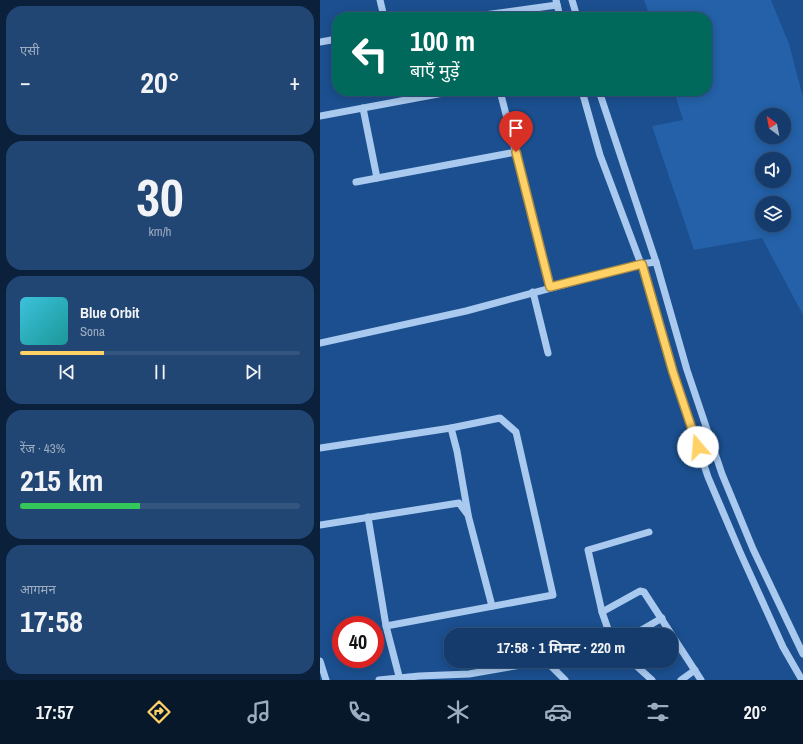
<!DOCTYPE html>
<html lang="hi">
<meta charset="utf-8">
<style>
body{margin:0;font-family:"Archivo Narrow","Noto Sans Devanagari",sans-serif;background:#214673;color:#f1f3f6;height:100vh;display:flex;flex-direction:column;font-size:15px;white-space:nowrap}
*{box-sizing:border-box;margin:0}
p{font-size:13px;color:#9dadc1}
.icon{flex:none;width:22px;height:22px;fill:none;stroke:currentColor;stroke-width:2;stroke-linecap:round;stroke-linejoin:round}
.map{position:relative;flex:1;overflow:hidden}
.drawer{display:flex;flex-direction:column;gap:6px;padding:6px;background:#0b203b;width:320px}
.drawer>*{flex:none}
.guide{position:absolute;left:12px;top:12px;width:380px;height:84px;border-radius:16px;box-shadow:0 2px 10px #0003,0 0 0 1px #33557e;background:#00695c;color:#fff;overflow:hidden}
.needle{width:26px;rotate:328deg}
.buttons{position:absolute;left:435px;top:108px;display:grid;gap:8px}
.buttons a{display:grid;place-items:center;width:36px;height:36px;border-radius:50%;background:#143b6b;box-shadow:0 2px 10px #0003,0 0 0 1px #33557e;font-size:20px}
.speed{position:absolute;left:12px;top:616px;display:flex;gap:8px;font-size:20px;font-weight:700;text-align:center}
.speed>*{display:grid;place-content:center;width:52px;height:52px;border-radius:50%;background:#143b6b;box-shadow:0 2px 10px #0003,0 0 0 1px #33557e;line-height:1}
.speed .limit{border:6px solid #d22;background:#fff;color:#111}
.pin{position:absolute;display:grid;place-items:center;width:34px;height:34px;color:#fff;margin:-41px -17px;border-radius:50% 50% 50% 0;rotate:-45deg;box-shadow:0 0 4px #0007}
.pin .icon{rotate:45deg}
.me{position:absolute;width:44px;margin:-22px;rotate:342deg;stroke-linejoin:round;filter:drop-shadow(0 0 3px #0008)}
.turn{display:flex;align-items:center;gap:14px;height:84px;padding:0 12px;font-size:18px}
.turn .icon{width:52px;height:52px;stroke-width:2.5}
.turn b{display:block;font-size:28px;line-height:34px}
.big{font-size:30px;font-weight:700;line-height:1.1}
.drawer .tile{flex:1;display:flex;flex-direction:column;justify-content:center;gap:6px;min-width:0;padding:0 14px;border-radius:16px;background:#214673}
.drawer .dial{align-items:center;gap:0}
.dial b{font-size:52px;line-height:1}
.song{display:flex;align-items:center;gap:12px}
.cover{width:48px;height:48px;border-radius:6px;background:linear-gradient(135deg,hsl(190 70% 55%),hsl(180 70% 35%))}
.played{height:4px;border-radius:2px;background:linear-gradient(90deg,#ffd166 30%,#33557e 30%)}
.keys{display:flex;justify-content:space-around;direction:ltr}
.heat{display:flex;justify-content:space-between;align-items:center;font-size:22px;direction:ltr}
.charge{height:6px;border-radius:3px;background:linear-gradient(90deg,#34c759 43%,#33557e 0)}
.trip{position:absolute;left:124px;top:628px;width:234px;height:40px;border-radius:16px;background:#143b6b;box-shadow:0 2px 10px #0003,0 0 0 1px #33557e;font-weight:700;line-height:40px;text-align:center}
.menu{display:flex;height:64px;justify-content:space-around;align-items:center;background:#08182b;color:#9dadc1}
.menu .icon{width:28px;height:28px}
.menu .current{color:#ffd166}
.menu b{font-size:18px;color:#f1f3f6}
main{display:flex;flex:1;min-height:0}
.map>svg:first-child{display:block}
.green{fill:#2461a8;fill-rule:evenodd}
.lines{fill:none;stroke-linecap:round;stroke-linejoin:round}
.minor{stroke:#a9c9ee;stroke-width:7}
.route-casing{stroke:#a68842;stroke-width:10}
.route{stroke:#ffd166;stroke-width:7}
</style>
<main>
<section class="drawer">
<div class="tile"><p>एसी</p>
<div class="heat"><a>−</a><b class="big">20°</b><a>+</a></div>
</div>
<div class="tile dial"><b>30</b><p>km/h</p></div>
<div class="tile">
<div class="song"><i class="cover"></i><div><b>Blue Orbit</b><p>Sona</p></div></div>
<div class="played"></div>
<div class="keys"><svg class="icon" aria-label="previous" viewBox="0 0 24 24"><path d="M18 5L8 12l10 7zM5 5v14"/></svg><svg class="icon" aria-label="pause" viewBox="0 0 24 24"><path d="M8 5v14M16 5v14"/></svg><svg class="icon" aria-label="next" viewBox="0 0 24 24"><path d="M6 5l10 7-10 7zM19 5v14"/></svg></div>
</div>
<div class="tile"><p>रेंज · 43%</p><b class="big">215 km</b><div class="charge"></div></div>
<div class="tile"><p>आगमन</p><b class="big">17:58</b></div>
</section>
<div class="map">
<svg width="483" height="680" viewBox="0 0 483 680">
<rect width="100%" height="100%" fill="#1b4f8f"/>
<path class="green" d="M324,0H451L469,44L483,97V315L442,238L374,250L332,126L363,120L354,91H387V17H330ZM442,115H464V137H442ZM442,159H464V181H442ZM442,203H464V225H442Z"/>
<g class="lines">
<g class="minor">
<polyline points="60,0 64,17"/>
<polyline points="236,0 240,17"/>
<polyline points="252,0 257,17"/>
<polyline points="149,17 237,5"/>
<polyline points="0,42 17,39"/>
<polyline points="180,91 230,287"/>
<polyline points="262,91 280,155 321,264 353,372 388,477 420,552 463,647 482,680"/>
<polyline points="279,91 336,262 367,370 402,474 433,549 483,654"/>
<polyline points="43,108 57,178"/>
<polyline points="0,116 134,91"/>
<polyline points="36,182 196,152"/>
<polyline points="213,292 228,353"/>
<polyline points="0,343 146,311 321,264 336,262"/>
<polyline points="131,428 137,451 148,514"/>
<polyline points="0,448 131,428 180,418 196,432 233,595 66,626 80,680"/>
<polyline points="48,517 66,626"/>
<polyline points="0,525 139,503 148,515 172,606"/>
<polyline points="282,612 268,550 329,532"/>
<polyline points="290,635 282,612 320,591 324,592 381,680"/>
<polyline points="313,635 342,618"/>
<polyline points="0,661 6,680"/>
<polyline points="311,661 332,680"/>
<polyline points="229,664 239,661"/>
<polyline points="59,680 99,676 149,674 219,662 229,664 245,680"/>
<polyline points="361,680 375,670"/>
</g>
</g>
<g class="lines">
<g class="route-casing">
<polyline id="route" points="196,152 230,287 322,264 353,372 378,447"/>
</g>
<use href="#route" class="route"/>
</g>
</svg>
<div class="buttons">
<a><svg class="needle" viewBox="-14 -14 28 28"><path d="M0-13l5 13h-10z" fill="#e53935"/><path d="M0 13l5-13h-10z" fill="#9dadc1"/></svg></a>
<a><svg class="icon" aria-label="sound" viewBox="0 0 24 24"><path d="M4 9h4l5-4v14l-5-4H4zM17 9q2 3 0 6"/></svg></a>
<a><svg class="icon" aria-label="layers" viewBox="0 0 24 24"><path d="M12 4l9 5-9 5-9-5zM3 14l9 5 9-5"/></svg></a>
</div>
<div class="speed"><div class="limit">40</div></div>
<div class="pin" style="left:196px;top:152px;background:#d93025"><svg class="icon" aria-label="arrive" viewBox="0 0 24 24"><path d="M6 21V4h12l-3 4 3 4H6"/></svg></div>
<svg class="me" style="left:378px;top:447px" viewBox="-20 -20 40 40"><circle r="19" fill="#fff"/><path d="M0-13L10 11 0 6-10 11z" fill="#ffd166"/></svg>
<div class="trip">17:58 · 1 मिनट · 220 m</div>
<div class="guide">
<div class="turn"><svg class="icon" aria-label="left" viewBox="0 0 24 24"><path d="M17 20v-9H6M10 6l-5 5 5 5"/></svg><div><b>100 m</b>बाएँ मुड़ें</div></div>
</div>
</div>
</main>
<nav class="menu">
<b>17:57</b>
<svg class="icon current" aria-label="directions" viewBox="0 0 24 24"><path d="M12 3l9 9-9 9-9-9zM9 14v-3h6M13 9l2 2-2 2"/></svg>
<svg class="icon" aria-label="music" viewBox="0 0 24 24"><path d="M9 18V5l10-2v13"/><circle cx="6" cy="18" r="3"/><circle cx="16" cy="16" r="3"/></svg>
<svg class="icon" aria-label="phone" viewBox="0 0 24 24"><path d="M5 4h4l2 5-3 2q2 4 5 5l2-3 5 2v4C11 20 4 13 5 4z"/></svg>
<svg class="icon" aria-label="climate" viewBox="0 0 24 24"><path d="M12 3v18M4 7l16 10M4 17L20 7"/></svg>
<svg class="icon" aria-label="car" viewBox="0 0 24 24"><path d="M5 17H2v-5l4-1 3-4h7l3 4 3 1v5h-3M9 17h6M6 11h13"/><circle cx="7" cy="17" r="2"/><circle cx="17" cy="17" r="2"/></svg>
<svg class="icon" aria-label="filters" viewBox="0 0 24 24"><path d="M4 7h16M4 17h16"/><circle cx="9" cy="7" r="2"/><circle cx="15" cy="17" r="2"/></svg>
<b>20°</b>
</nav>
